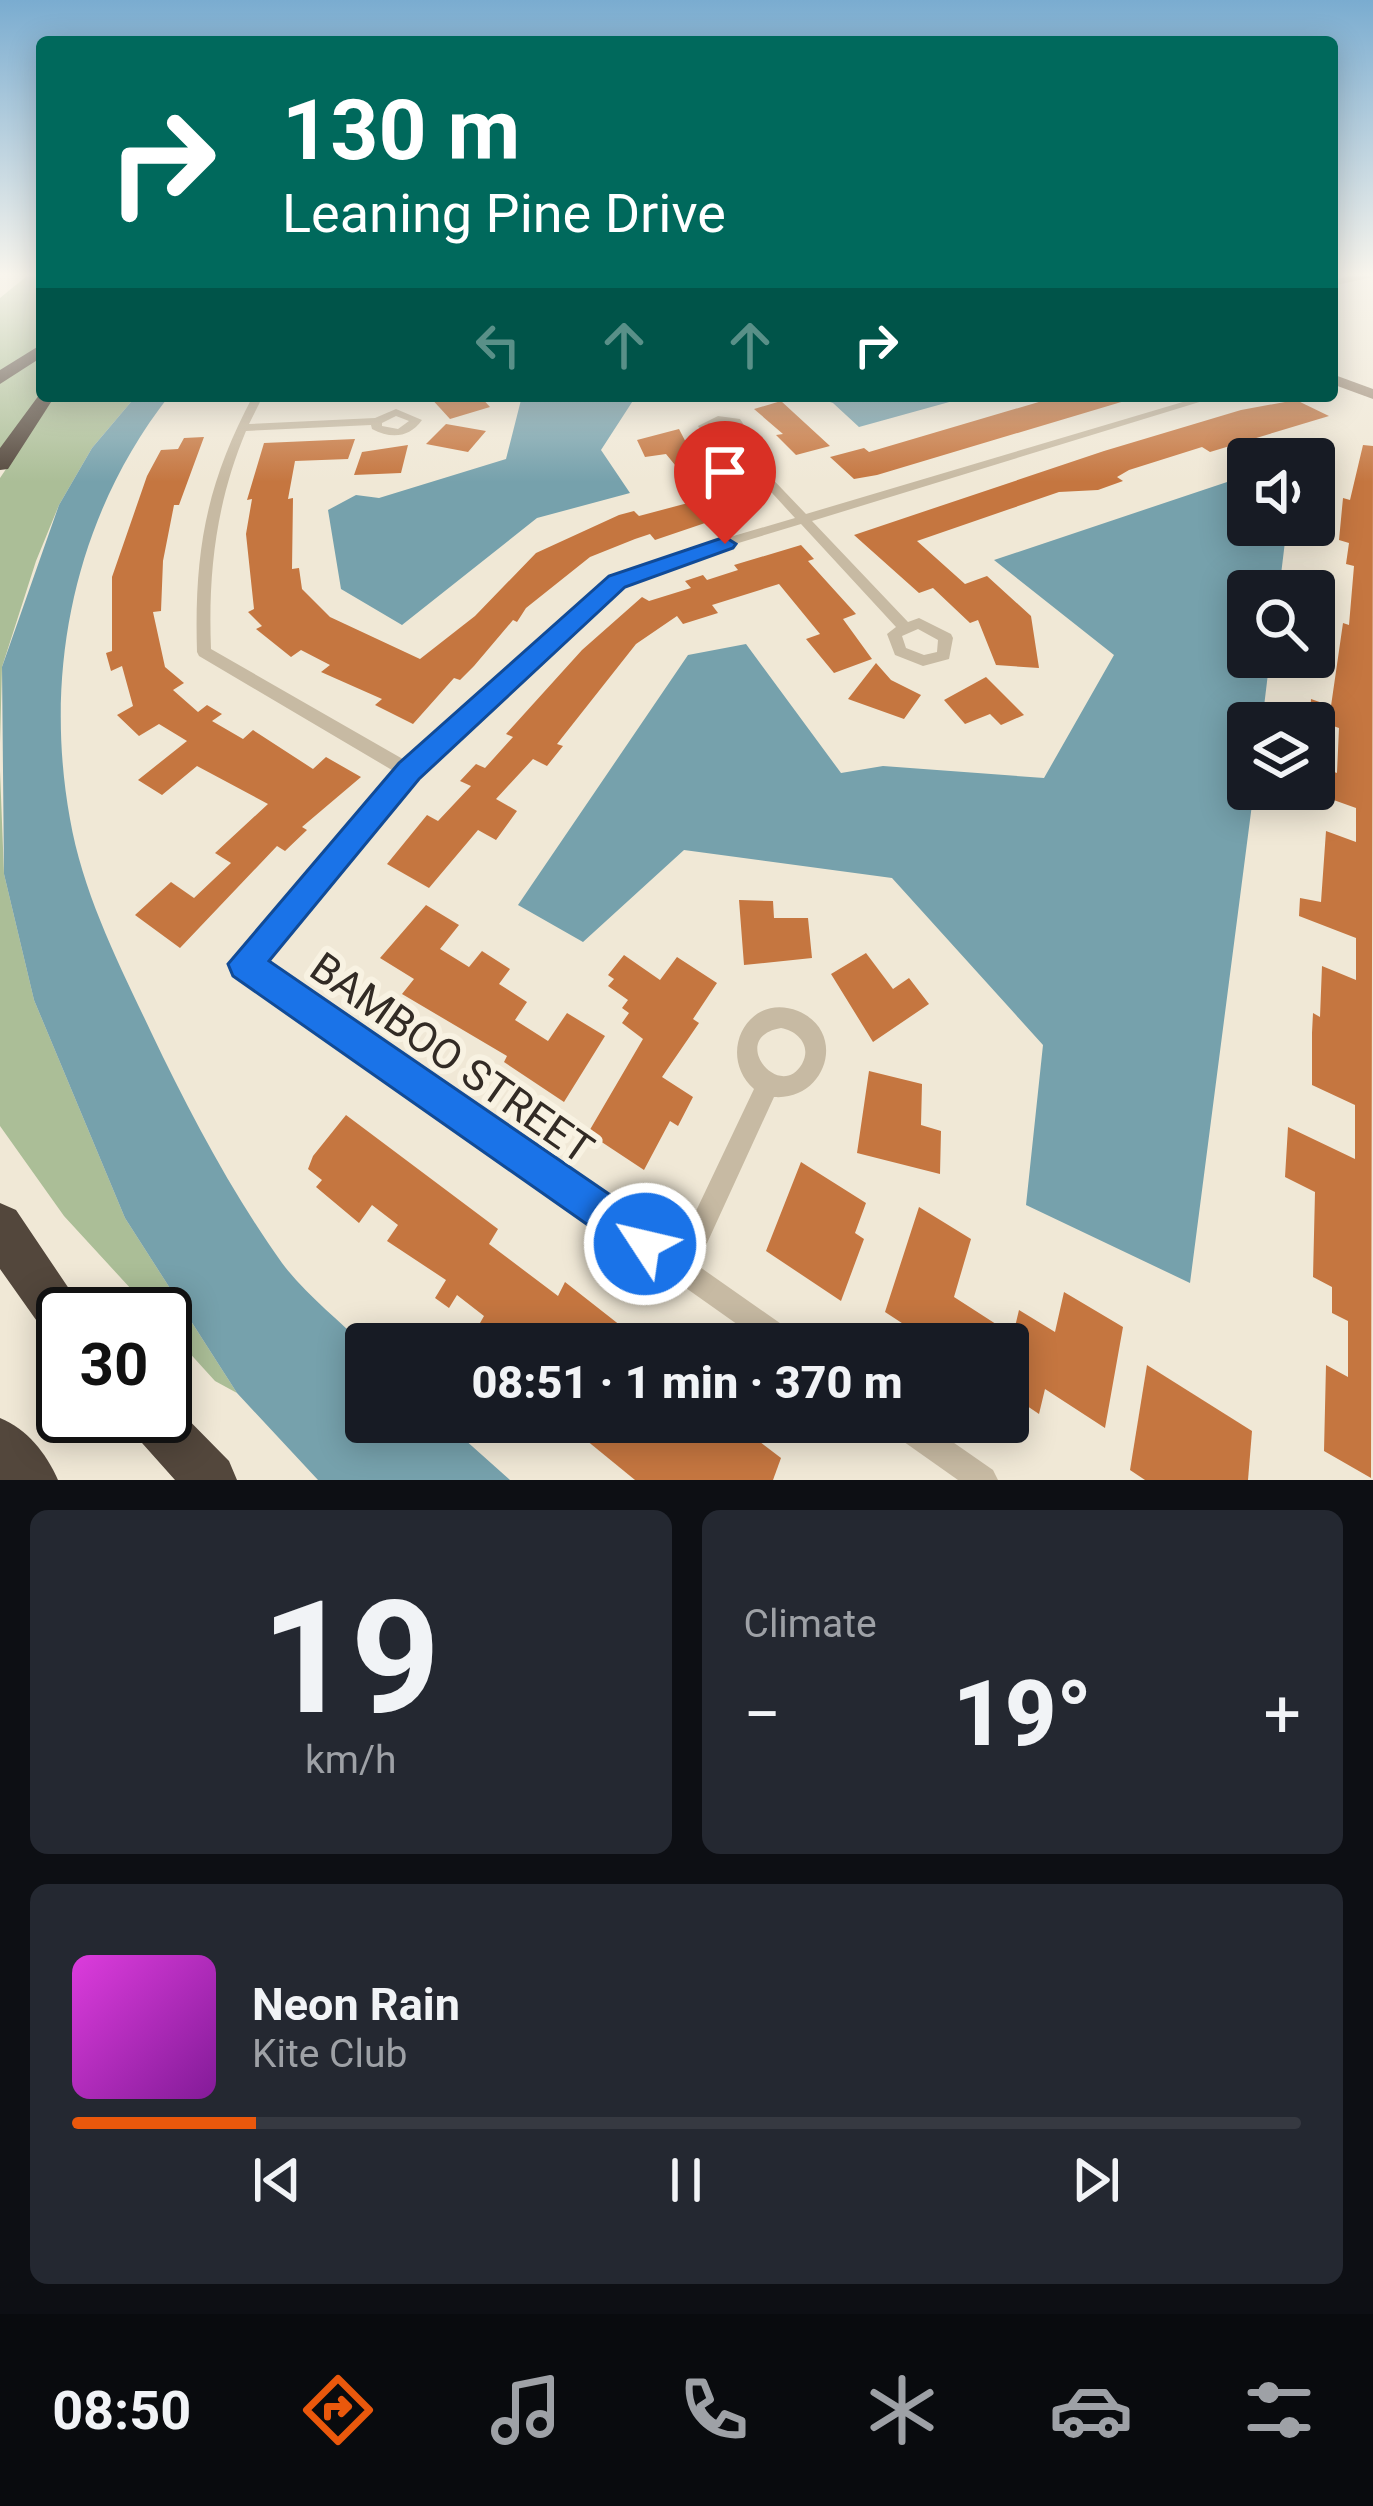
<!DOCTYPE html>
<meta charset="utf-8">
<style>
body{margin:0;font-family:Roboto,sans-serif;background:#242831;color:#f1f3f6;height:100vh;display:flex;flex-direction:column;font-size:45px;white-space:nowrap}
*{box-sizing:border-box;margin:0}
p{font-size:39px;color:#9ea1a6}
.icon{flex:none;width:66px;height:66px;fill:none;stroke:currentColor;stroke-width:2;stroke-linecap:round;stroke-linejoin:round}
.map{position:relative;height:1480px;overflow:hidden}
.details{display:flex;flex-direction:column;gap:30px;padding:30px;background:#0d0f14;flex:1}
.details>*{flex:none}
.hud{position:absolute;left:36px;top:36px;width:1302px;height:366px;border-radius:12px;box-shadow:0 6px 30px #0003;background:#00695c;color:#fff;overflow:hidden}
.buttons{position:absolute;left:1227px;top:438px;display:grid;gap:24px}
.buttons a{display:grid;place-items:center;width:108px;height:108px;border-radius:12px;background:#171b24;box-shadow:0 6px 30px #0003;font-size:60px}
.speed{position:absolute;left:36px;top:1287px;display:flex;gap:24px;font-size:60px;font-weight:700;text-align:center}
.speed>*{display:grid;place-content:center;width:156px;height:156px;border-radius:50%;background:#171b24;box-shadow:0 6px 30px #0003;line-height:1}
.speed .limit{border:6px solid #111;border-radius:18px;background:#fff;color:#111}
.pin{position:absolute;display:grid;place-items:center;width:102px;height:102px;color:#fff;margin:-123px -51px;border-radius:50% 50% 50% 0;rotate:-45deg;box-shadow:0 0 12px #0007}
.pin .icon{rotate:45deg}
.me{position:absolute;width:132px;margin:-66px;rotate:305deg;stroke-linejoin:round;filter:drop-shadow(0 0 9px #0008)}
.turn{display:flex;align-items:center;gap:42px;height:252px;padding:0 48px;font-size:54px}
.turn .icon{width:156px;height:156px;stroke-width:2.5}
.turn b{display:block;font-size:84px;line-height:102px}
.lanes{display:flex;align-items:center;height:114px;padding:0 48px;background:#0003;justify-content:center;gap:60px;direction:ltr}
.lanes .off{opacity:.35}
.big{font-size:90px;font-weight:800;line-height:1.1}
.details .card{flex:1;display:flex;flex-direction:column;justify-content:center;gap:18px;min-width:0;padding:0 42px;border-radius:18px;background:#242831}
.details .dial{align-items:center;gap:0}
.dial b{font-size:156px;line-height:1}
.song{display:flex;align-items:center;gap:36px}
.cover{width:144px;height:144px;border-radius:18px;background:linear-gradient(135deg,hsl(300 70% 55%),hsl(290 70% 35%))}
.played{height:12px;border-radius:6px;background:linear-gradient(90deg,#ea580c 15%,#363941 15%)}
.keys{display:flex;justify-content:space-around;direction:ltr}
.heat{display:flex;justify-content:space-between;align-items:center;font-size:66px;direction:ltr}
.details .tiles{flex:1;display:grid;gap:30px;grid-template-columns:1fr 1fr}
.card:last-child{grid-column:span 2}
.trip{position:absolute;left:345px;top:1323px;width:684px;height:120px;border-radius:12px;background:#171b24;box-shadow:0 6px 30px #0003;font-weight:800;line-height:120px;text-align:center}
.tab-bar{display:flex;height:192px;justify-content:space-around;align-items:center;background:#090b0e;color:#9ea1a6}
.tab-bar .icon{width:84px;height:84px}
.tab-bar .selected{color:#ea580c}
.tab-bar b{font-size:54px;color:#f1f3f6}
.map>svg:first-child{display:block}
.green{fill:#abbe97}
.water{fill:#76a1ac}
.building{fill:#c57640}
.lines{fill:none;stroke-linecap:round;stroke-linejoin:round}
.street{fill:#c7baa3;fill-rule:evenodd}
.secondary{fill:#9b8974;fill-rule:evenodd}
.highway{fill:#53473c;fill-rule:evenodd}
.route{fill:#1a73e8;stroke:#114b97;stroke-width:3}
.labels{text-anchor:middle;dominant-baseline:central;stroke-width:12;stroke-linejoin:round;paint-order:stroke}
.near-street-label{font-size:42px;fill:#322b25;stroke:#f8f2e2}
</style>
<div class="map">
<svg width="1373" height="1480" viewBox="0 0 1373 1480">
<rect width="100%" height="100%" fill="#f0e8d6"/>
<g class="green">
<polygon points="28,275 42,275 42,345 0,373 0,298"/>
<polygon points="42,356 42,395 0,457 0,383"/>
<polygon points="55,396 136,396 92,448 59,505 36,561 2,667 0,743 0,478"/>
<polygon points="0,771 4,874 34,1000 125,1218 237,1393 215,1381 165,1326 165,1314 154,1314 64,1216 0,1126"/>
</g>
<g class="water">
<path d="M136,396H169C75,516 43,670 70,819C83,894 119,964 151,1032C188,1110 232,1193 282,1263C305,1294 339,1320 366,1347V1422H445L510,1480H318L237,1393L125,1218L34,1000L4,874L2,667L59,505L92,448Z"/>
<polygon points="522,396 636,396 601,450 630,493 537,518 402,625 341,589 328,510 356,495 379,498 506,459"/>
<polygon points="812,396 971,396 859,427 833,403"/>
<polygon points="1248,475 1248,525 1287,525 1279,591 1248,591 1248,657 1270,657 1262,723 1248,723 1248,789 1254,789 1190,1283 1026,1205 1043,1045 892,878 684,850 583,942 518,905 688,655 746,644 841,773 883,766 1044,778 1114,655 994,560"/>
</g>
<g class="building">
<polygon points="429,396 480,396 490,407 450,419"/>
<polygon points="1059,396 1127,396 1128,400 877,475 854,479 830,457 864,448 869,452"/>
<polygon points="1296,400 1329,416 1210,452 1202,447 1129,470 1117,477 1123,481 1098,490 1059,492 917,541 965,584 987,576 1031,616 1039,668 996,665 978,620 970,623 933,588 919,593 854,535 1104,451 1241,410"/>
<polygon points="781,401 830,446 796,455 776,435 783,434 754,409"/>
<polygon points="446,424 486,431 468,452 426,444"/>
<polygon points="679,429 694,458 703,455 737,489 753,490 764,503 655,540 650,534 635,539 590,557 526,608 517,622 513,620 474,666 460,680 454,678 413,724 375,705 382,699 321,672 330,665 301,650 291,657 256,629 262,626 248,612 254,609 246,534 252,499 247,500 264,443 355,439 348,459 295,461 288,499 293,498 292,569 299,568 302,589 330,617 420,659 475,616 536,553 619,515 634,511 639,516 703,499 666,454 645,457 637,440"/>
<polygon points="204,437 179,505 174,505 163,561 161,611 153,612 165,667 184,683 173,690 198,712 207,705 222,714 212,721 243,739 253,730 313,769 326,757 361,777 302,827 307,830 285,851 277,846 180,948 135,915 171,882 194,898 231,863 215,853 268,804 197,766 162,795 138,780 187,741 159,724 139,736 117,715 133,706 122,666 111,671 106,653 112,651 112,577 147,476 161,450 178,449 184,438"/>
<polygon points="408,445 401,473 354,475 362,452"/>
<polygon points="1363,445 1373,446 1371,1478 1324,1451 1326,1365 1348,1377 1348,1321 1332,1313 1332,1287 1313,1277 1315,1192 1285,1177 1288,1127 1355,1159 1355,1105 1312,1085 1312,1033 1313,1013 1320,1017 1322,966 1356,980 1356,938 1299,916 1300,898 1321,902 1326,831 1356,842 1356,808 1314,793 1314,765 1337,773 1339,728 1310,718 1311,699 1331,706 1343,623 1349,625 1354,566 1346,564 1349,543 1339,540 1343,498 1350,500"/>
<polygon points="801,545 814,559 808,561 856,614 843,619 872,659 834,673 806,639 820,634 779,584 712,605 718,613 683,624 677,616 636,644 557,744 563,746 547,766 533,759 496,799 517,811 496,840 478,830 429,888 387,864 427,815 438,821 471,786 460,781 476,764 485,768 513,737 506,734 582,650 642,597 649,601 691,588 685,581 703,575 707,580 738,570 734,565"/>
<polygon points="876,663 891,680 921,695 904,719 848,699"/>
<polygon points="986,677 1024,715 1001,725 990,714 965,724 944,700"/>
<polygon points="739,900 773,901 774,918 808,918 812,958 744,965"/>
<polygon points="426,905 459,925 440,949 469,967 482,951 510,969 499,984 527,1002 515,1020 548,1041 567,1013 605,1036 564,1102 504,1062 507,1056 402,994 414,979 380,958"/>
<polygon points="866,953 893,989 909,978 929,1004 873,1042 831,974"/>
<polygon points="624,955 660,980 677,957 717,983 693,1019 699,1023 662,1077 693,1097 678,1126 670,1121 644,1170 588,1133 643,1039 622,1023 629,1013 622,1008 628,1000 608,986 614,979 608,975"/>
<polygon points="869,1071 922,1084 921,1125 941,1131 940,1174 857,1153"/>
<polygon points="346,1115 498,1229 489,1244 558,1296 565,1282 644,1344 468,1344 484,1316 457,1295 449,1308 435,1298 446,1280 387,1241 398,1225 372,1205 359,1223 316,1187 322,1180 308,1169 313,1156"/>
<polygon points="801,1162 866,1203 855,1233 864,1239 841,1301 766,1251"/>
<polygon points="919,1207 971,1239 954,1297 1013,1335 1019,1310 1055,1332 1064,1292 1123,1327 1105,1428 1045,1389 1039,1414 1008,1393 1008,1344 934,1344 885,1312"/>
<polygon points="1147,1365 1252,1431 1248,1480 1145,1480 1130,1470"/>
<polygon points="564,1422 734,1422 781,1458 773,1480 635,1480"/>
</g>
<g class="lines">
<g class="street">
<polygon points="1356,275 1373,277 1332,286 1332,280"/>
<path d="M253,396H263L249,424L375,418L396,409L422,420C409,438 391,439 372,429L371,425L246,431C216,503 208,572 211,649L408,762L612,579L679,552L795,518L727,444L707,441L698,426L718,416L740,419L750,434L737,442L806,514L1203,396H1219L812,521L908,622L919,618L951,634L953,638L949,659L923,666L895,655L887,634L896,627L801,524L689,558L622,585L415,776L260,962L677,1251L754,1089C715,1054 749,991 798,1011C848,1032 826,1101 774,1097L697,1265L797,1335L801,1344H765L238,971L235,964L238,957L397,773L199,656L197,652C194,552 206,484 253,396ZM396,416L409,421L398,429L382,426V423ZM720,422L732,424L738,433L728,437L715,436L710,427ZM918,629L938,640L937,652L924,655L906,648L902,636ZM781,1028C798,1031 812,1046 802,1064C779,1103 727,1037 781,1028Z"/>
<polygon points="886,1422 924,1422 993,1470 998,1480 958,1480 890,1432"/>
</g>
<polygon class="secondary" points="1332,374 1373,389 1373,399 1332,384"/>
<g class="highway">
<polygon points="42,344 42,357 0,384 0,370"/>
<polygon points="42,391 42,396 55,396 8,469 0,470 0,448"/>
<polygon points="0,1203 16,1210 86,1314 63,1314 63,1341 46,1334 0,1269"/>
<polygon points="165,1396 229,1461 237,1480 175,1480 134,1434 126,1416 165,1416"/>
<path d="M0,1418C27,1429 46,1453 58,1480H0Z"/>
</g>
</g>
<linearGradient id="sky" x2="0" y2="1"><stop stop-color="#7aacd0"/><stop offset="0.57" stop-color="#f8f5ed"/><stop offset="1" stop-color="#f8f5ed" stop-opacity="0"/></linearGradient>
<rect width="1373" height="482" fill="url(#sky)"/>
<polygon class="route" points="725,537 736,544 733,548 625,587 419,779 269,961 660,1229 666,1244 660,1259 645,1265 233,976 228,964 399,763 609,576"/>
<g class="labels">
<g class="near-street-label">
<text transform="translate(452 1058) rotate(35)">BAMBOO STREET</text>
</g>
</g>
</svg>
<div class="buttons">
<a><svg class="icon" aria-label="sound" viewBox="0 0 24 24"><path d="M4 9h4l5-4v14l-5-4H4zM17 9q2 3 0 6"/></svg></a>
<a><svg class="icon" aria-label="search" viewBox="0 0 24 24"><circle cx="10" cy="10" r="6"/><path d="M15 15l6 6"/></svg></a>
<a><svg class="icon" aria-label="layers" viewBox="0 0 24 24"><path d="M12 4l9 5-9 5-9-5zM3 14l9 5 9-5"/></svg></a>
</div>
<div class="speed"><div class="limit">30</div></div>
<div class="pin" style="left:725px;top:544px;background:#d93025"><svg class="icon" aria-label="arrive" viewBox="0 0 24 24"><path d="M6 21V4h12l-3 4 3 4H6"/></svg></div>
<svg class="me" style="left:645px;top:1244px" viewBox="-20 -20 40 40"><circle r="17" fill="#1a73e8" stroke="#fff" stroke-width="3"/><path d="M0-11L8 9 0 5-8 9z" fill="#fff"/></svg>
<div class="trip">08:51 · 1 min · 370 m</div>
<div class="hud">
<div class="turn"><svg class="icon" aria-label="right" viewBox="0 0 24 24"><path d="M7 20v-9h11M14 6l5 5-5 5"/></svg><div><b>130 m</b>Leaning Pine Drive</div></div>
<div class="lanes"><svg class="icon off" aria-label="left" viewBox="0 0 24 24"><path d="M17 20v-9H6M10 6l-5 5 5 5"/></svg><svg class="icon off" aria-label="ahead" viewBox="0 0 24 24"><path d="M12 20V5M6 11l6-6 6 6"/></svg><svg class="icon off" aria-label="ahead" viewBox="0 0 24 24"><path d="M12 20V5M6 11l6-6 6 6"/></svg><svg class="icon" aria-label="right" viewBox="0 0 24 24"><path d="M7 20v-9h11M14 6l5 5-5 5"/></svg></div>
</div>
</div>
<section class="details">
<div class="tiles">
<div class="card dial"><b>19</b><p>km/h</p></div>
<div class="card"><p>Climate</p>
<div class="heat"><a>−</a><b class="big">19°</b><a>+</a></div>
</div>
<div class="card">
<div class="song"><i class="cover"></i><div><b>Neon Rain</b><p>Kite Club</p></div></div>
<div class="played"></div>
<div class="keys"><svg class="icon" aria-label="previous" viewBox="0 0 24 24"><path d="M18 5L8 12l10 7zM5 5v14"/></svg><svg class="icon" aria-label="pause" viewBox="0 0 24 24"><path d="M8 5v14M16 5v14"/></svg><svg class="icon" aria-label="next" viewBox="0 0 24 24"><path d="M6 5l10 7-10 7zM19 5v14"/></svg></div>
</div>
</div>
</section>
<nav class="tab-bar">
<b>08:50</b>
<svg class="icon selected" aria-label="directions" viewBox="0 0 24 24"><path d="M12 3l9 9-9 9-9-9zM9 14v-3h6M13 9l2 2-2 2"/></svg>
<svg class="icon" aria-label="music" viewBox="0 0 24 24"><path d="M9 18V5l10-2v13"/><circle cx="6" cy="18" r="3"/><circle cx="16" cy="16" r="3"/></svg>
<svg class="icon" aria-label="phone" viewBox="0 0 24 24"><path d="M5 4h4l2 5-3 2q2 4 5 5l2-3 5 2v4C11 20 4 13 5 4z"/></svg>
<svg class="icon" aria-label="climate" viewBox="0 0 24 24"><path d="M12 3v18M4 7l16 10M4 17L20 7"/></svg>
<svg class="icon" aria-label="car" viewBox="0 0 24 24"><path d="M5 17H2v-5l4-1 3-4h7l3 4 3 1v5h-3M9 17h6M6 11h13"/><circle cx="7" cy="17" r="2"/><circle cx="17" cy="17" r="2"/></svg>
<svg class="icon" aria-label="filters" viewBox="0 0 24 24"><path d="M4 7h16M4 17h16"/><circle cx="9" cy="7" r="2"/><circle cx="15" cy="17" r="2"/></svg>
</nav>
